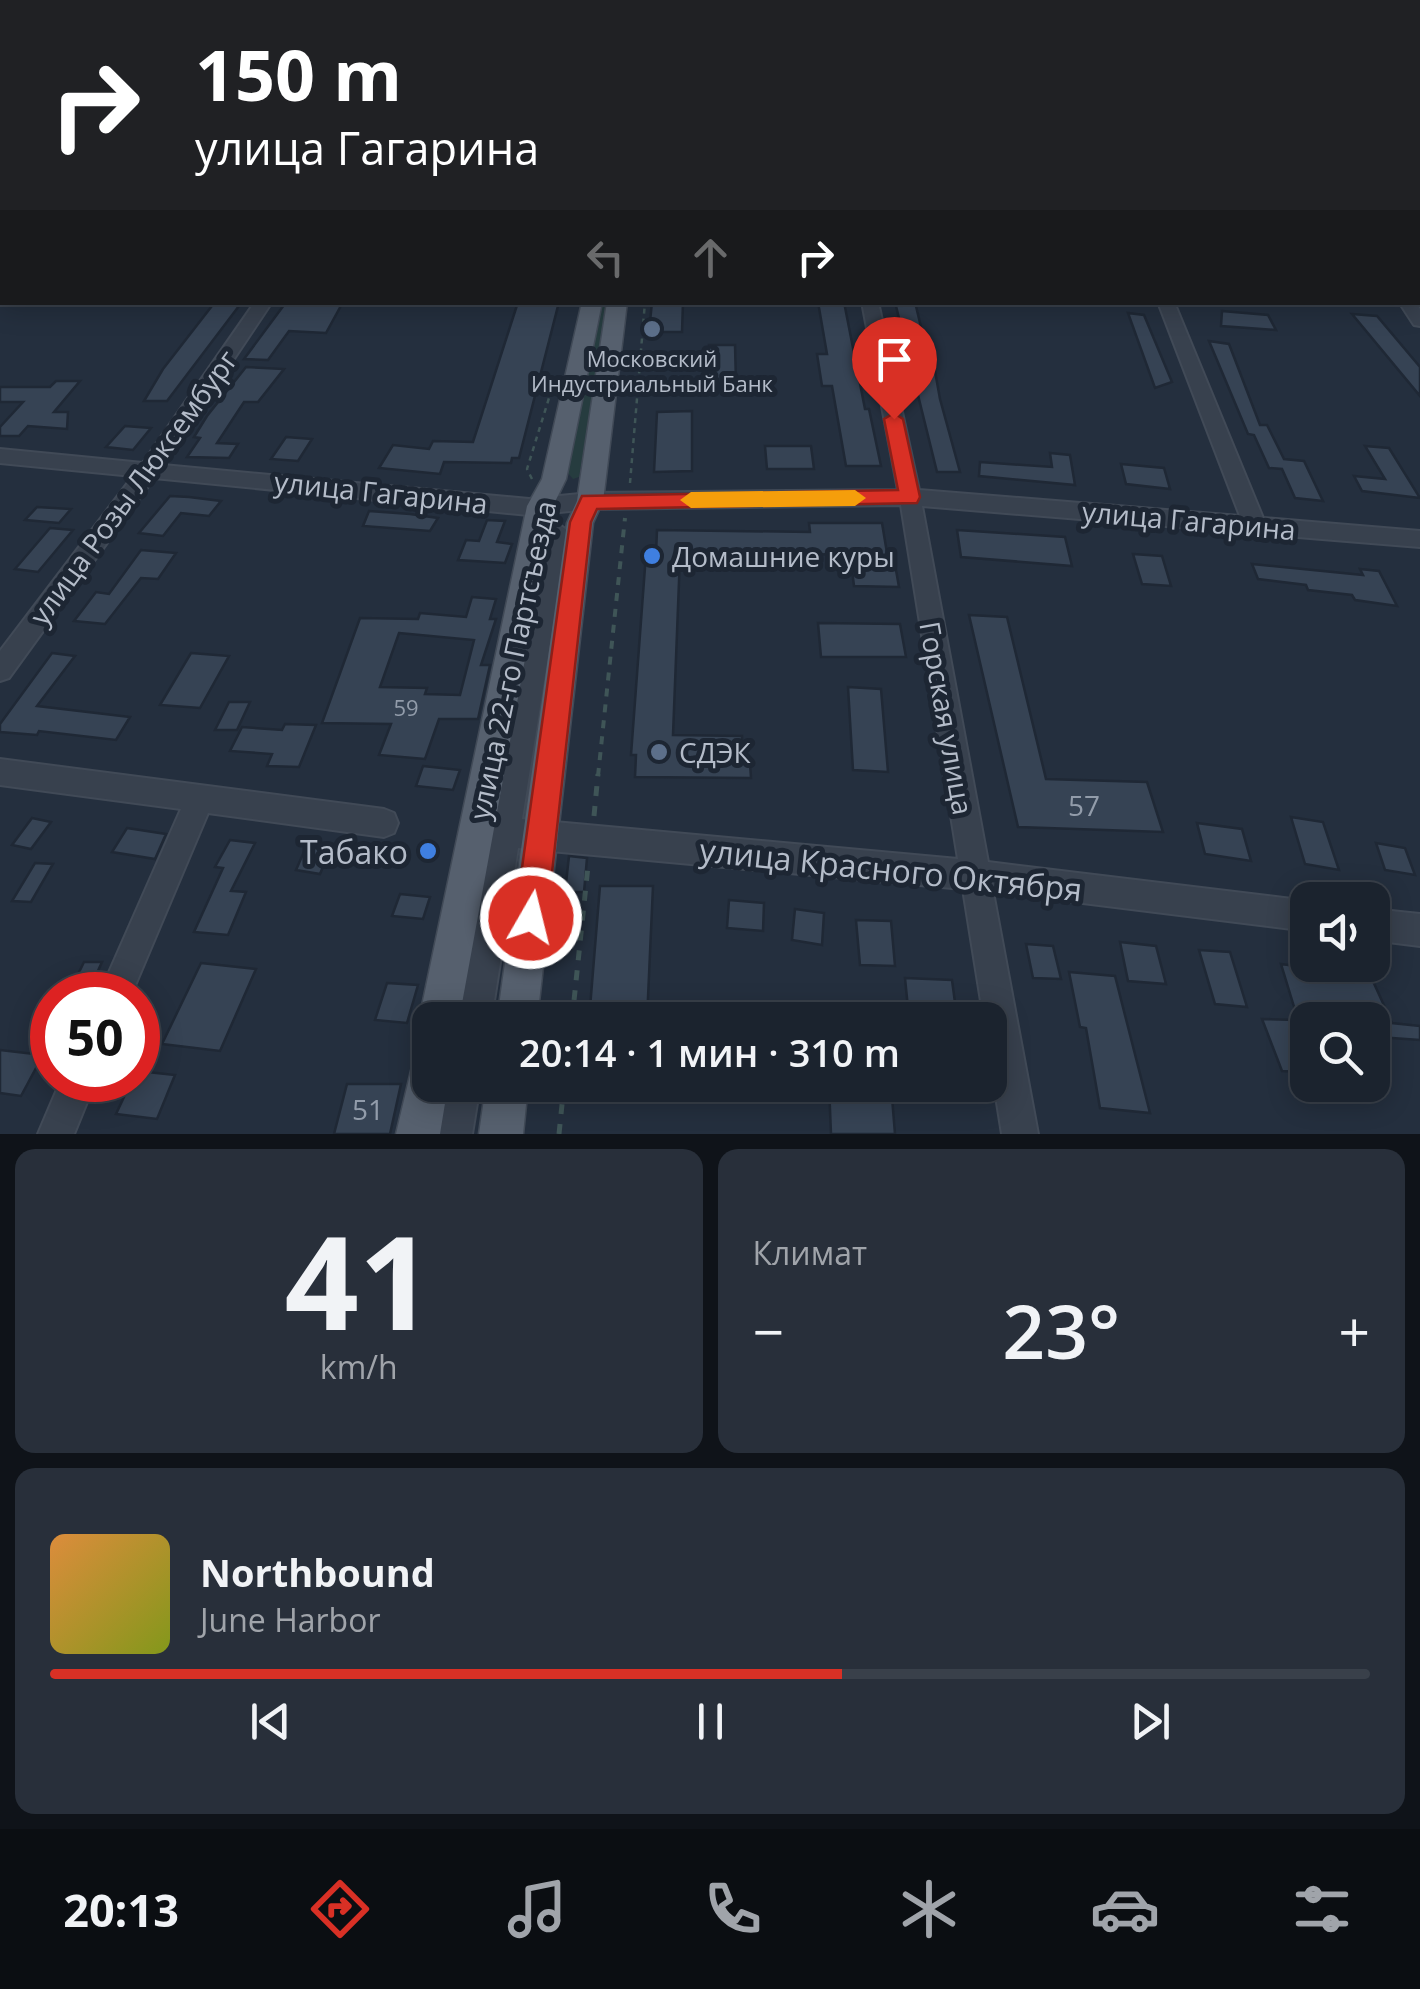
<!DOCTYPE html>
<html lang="ru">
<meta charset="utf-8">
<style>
body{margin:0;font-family:"Open Sans",sans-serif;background:#282f3a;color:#f1f3f6;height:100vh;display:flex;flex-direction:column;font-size:38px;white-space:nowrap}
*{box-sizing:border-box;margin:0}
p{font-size:32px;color:#a0a4aa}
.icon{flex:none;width:55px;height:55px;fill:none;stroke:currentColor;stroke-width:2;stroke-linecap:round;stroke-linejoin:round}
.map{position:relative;height:1134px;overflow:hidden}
.side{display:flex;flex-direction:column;gap:15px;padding:15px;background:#0f1319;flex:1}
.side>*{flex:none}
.hud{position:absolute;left:0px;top:0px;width:1420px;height:305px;box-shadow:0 5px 25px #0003,0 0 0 2px #39404a;background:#202124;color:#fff;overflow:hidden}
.fabs{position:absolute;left:1290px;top:882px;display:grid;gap:20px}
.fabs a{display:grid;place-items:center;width:100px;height:100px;border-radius:20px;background:#1b232e;box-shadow:0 5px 25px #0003,0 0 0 2px #39404a;font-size:50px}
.speed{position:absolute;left:30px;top:972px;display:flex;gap:20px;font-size:50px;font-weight:700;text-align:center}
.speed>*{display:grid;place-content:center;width:130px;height:130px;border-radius:50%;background:#1b232e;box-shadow:0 5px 25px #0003,0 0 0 2px #39404a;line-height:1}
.speed .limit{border:15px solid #d22;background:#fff;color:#111}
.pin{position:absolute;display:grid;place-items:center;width:85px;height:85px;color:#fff;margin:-102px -42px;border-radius:50% 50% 50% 0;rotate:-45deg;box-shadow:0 0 10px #0007}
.pin .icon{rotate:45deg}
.me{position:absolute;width:110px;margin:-55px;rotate:8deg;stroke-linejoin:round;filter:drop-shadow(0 0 8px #0008)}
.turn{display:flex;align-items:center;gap:35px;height:210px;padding:0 30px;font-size:45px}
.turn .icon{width:130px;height:130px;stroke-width:2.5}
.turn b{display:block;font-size:70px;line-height:85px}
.lanes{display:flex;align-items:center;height:95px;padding:0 30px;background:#0003;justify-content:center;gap:50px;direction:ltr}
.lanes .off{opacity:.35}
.big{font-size:75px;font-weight:600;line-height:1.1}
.side .widget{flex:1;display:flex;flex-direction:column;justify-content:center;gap:15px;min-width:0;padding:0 35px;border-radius:20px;background:#282f3a}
.side .dial{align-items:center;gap:0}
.dial b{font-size:130px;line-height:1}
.song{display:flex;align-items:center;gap:30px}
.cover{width:120px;height:120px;border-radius:15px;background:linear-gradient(135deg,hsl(30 70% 55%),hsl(70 70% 35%))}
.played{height:10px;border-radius:5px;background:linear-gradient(90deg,#d93025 60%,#39404a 60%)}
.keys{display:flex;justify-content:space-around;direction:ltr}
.heat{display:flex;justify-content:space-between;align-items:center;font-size:55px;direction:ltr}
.side .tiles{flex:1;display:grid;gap:15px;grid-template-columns:1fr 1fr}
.widget:last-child{grid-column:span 2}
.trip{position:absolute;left:412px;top:1002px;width:595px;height:100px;border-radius:20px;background:#1b232e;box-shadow:0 5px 25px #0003,0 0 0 2px #39404a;font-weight:600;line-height:100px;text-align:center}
.menu{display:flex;height:160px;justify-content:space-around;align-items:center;background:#0b0e12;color:#a0a4aa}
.menu .icon{width:70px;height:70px}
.menu .selected{color:#d93025}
.menu b{font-size:45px;color:#f1f3f6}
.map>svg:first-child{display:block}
.green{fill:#263c3f}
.building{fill:#364354;stroke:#1f2835;stroke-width:2.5;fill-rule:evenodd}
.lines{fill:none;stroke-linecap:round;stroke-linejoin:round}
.minor-casing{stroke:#414a57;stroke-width:4}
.major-casing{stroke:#414a57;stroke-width:3}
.path-far2{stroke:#3f5557;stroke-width:2.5;stroke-dasharray:5 5;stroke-linecap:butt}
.path-far1{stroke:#3f5557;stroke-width:4;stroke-dasharray:8 8;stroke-linecap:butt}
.path{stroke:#3f5557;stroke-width:5;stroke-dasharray:10 10;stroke-linecap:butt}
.minor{fill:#38414e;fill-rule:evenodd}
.major{fill:#56606e;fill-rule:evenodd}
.route{fill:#d93025;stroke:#8d1f18;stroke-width:2.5}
.slow{fill:#f59e0b}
.service-dot{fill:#5c6f8a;stroke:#1d2633;stroke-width:4}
.shop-dot{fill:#3f7fe0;stroke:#1d2633;stroke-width:4}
.labels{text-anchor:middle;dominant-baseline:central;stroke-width:10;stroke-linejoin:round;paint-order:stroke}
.far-poi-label{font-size:22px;fill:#b4bcc9;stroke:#1d2633}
.number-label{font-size:22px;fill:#929caa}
.street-label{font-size:28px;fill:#b4bcc9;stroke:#1d2633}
.poi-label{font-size:28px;fill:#b4bcc9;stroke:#1d2633;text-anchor:start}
.near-number-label{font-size:28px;fill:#929caa}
.near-poi-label{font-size:32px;fill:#b4bcc9;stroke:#1d2633;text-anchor:end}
.near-street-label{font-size:32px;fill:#b4bcc9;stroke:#1d2633}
</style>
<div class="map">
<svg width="1420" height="1134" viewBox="0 0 1420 1134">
<rect width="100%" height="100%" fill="#242f3e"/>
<polygon class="green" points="599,303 609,303 579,477 573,479 567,472"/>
<g class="building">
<polygon points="215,302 242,302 167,401 144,401 163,369"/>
<polygon points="319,302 343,302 326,333 289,331 268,360 244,359 284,305"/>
<polygon points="518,302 559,302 519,458 512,458 511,463 444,462 440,474 379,468 393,445 429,449 433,441 473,442"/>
<polygon points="652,302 683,302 682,332 649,332"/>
<polygon points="818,302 844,302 865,409 869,409 881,466 846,466 832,386 822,386 817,354 827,354"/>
<polygon points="895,302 915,302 926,348 931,349 940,399 960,472 937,472"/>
<polygon points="1222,311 1268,315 1276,330 1221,326"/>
<polygon points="1128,313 1144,315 1172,382 1155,388"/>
<polygon points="1352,314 1377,316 1420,367 1420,396"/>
<polygon points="1209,341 1229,344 1260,425 1267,425 1284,459 1304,461 1323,501 1295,498 1282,469 1269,468 1254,435 1248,434"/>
<polygon points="709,345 735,345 736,383 708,383"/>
<polygon points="246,367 284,369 258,402 244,402 217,443 238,444 229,458 187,457 200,438 194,437 207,416"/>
<polygon points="56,381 80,381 54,412 68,412 67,429 28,426 19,436 0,436 0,427 23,402 0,402 0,387 50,387"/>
<polygon points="692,411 692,471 654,472 657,412"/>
<polygon points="125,426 151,428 133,450 106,447"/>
<polygon points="286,437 312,439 298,461 271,459"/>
<polygon points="765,446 811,446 814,469 767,469"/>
<polygon points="1365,446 1389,448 1420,498 1362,491 1354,476 1385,479"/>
<polygon points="1050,453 1070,455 1075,485 979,476 980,462 1052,467"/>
<polygon points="1121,464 1164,468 1170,489 1126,484"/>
<polygon points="170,496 189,497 221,501 209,516 181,513 163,536 139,533"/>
<polygon points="37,507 71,509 59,523 25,520"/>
<polygon points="369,511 410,514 438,518 430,531 363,526"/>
<polygon points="487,520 505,521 497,542 512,544 505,563 458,560 466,540 479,541"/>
<polygon points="809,523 882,523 887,553 893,553 899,587 854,586 850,554 680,556 673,735 742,736 743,763 750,763 751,778 635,777 636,755 631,755 646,554 656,554 657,530 810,532"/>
<polygon points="50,528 73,530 38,572 15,569"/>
<polygon points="957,530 1065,537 1072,566 961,557"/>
<polygon points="141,550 176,553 158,579 141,578 105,624 74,621 96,592 109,594"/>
<polygon points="1133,554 1162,556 1171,586 1142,584"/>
<polygon points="1252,564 1363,575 1360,569 1379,571 1397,606 1355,600 1352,595 1308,590 1306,585 1258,579"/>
<path d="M472,597L496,599L490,619H496L481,665H490L478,719H439L425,759L379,755L391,724L322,723L360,618L418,619L420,613L466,617ZM399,633L474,640L460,695L425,694L427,688L380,687Z"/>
<polygon points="969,615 1007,617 1046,779 1147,782 1163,832 1018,827"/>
<polygon points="818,623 900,624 906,657 821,657"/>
<polygon points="52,653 75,656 37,706 130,717 116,740 39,731 37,735 0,732 0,724"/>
<polygon points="191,653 229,656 200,708 160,705"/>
<polygon points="848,687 881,689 888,772 853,770"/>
<polygon points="229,702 250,702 237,730 215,730"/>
<polygon points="285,724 316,725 299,767 267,766 272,754 230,751 242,727 282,730"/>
<polygon points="423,766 460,770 453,790 416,786"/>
<polygon points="1291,817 1323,822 1339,870 1305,864"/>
<polygon points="32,818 51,822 31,849 12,845"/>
<polygon points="1197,823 1242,829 1251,861 1205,854"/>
<polygon points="127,828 166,834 155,859 112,852"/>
<polygon points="230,840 255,843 231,891 246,892 228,935 194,932 223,868 215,867"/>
<polygon points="1376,843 1405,848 1415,875 1385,870"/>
<polygon points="306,847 330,850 320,874 296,870"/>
<polygon points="569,856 587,858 584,892 565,892"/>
<polygon points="35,863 53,864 31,902 12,901"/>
<polygon points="600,886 653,886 647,1020 589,1020"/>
<polygon points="400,894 430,897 423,919 392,916"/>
<polygon points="729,900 764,903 763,931 727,928"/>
<polygon points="795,909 824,913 822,945 792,940"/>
<polygon points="856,920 891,921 895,966 860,965"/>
<polygon points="1120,942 1156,946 1166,984 1128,981"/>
<polygon points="1026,944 1053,946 1061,979 1033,978"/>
<polygon points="1199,950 1230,952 1247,1007 1215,1004"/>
<polygon points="84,962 102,962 87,995 68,995"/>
<polygon points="201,963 256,969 220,1051 162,1044"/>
<polygon points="1281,964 1339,972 1337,967 1367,968 1392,1023 1420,1026 1420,1040 1378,1037 1365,1008 1325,1006 1328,1015 1295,1010"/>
<polygon points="1069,972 1115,976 1150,1113 1100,1108 1086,1028 1080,1027"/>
<polygon points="905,978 952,980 956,1010 908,1008"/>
<polygon points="387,983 418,985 407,1023 375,1020"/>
<polygon points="1262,1019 1296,1020 1308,1048 1308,1072 1282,1071"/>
<polygon points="0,1050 43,1055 21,1096 0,1093"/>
<polygon points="138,1071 175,1075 157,1119 116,1114 132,1080 138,1080"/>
<polygon points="347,1084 401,1084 390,1134 334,1134"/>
<polygon points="829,1085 891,1085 895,1134 831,1134"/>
</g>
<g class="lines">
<g class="minor-casing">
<g id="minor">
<rect x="1418" y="132" width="2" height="8"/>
<rect x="0" y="223" width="2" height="8"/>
<polygon points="2,251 2,262 0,263 0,252"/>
<polygon points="255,302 272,302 163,465 529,499 590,493 898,490 862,302 878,302 919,490 1240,516 1158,302 1174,302 1263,518 1420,531 1420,547 922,506 988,862 1308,901 1308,931 993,892 1038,1134 1002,1134 990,1059 990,1020 984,1020 963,889 518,848 491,1020 457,1020 489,848 464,843 460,833 464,823 474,819 494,819 549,525 557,523 568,531 522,819 958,859 901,505 590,509 529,515 154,478 9,678 0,681 0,651 133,476 0,463 0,449 143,463"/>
<polygon points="1399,302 1415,302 1420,309 1420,326 1414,325"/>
<polygon points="0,759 384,809 394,813 398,823 394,833 384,837 208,813 131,995 99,995 181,809 0,785"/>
<polygon points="1372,909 1420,914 1420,946 1372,940"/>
<polygon points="61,1080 96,1080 74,1134 38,1134"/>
<polygon points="446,1085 480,1085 472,1134 436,1134"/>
</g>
</g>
<g class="major-casing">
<g id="major">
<polygon points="582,302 602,302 566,479 553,506 459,1020 430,1020 430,1037 425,1034 419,1020 527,506 542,479"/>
<polygon points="607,302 627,302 603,501 593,523 537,1020 497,1020 567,523 577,501"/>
<polygon points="430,1048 430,1085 448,1085 440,1134 396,1134 415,1054"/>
<polygon points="486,1085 528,1085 523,1134 479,1134"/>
</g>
</g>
<g class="path-far2">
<polyline points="532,479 527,469 549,398"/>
<polyline points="630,483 645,302"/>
</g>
<polyline class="path-far1" points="598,776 625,518"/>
<g class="path">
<polyline points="594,816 598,774"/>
<polyline points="558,917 583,917"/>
<polyline points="572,1020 588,866"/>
<polyline points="559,1134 564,1085"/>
</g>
<use href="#minor" class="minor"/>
<use href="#major" class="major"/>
</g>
<linearGradient id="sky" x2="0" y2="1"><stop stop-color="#141a22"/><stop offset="0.46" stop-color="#3f4d63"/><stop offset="1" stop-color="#3f4d63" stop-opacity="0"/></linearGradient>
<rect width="1420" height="290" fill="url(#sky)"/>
<polygon class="route" points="894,413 903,419 920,497 917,503 597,509 591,522 547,918 542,929 531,934 520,929 515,918 570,522 582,496 898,490 884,419"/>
<polygon class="slow" points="855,490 866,498 855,506 691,508 680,500 691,492"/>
<g class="service-dot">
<circle cx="652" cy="329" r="10"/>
<circle cx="659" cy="752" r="10"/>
</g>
<g class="shop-dot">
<circle cx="652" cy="556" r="10"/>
<circle cx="428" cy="851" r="10"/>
</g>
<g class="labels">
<g class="far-poi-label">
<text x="652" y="358">Московский<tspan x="652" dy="25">Индустриальный Банк</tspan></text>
</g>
<g class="number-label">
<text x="406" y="707">59</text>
</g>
<g class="street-label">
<text transform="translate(133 487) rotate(-54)">улица Розы Люксембург</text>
<text transform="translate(381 492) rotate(6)">улица Гагарина</text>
<text transform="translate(1189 520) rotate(5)">улица Гагарина</text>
<text transform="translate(512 660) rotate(-78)">улица 22-го Партсъезда</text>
<text transform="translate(947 718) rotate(80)">Горская улица</text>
</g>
<g class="poi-label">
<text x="672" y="556">Домашние куры</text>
<text x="679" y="752">СДЭК</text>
</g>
<g class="near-number-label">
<text x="1084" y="805">57</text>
<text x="368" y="1109">51</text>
</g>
<g class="near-poi-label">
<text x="408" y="851">Табако</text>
</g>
<g class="near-street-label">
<text transform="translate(891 869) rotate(6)">улица Красного Октября</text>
</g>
</g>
</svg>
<div class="fabs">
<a><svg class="icon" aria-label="sound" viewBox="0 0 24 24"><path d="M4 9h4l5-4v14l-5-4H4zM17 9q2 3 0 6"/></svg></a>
<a><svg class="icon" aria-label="search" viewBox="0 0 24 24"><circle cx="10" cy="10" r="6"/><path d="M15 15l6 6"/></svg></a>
</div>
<div class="speed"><div class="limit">50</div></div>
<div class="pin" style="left:894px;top:419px;background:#d93025"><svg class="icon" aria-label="arrive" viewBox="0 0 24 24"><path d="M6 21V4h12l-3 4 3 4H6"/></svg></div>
<svg class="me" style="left:531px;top:918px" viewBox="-20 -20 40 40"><circle r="17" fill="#d93025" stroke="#fff" stroke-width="3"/><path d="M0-11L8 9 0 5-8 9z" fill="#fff"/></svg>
<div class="trip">20:14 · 1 мин · 310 m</div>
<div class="hud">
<div class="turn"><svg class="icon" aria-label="right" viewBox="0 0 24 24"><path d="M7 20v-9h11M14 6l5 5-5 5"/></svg><div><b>150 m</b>улица Гагарина</div></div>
<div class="lanes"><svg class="icon off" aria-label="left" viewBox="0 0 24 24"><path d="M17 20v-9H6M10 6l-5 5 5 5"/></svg><svg class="icon off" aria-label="ahead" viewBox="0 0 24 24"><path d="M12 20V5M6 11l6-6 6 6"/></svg><svg class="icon" aria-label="right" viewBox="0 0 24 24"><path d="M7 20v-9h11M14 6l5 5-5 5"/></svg></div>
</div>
</div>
<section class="side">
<div class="tiles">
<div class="widget dial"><b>41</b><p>km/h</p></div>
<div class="widget"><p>Климат</p>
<div class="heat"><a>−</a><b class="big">23°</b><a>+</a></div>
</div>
<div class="widget">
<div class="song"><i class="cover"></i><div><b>Northbound</b><p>June Harbor</p></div></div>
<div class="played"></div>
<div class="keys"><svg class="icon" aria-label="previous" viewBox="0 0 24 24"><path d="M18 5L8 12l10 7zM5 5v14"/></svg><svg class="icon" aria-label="pause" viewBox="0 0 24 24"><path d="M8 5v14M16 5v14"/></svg><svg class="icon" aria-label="next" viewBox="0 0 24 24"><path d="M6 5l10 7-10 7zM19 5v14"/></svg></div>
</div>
</div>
</section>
<nav class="menu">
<b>20:13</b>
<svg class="icon selected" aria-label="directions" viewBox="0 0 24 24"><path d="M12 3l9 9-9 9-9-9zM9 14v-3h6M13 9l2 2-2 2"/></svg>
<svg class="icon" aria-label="music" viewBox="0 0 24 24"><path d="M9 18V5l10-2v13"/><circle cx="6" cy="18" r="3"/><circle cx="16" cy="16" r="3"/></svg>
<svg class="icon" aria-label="phone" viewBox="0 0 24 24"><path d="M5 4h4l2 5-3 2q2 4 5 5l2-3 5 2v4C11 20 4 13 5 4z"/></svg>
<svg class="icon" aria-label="climate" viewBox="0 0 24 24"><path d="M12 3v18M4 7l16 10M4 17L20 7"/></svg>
<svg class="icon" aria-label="car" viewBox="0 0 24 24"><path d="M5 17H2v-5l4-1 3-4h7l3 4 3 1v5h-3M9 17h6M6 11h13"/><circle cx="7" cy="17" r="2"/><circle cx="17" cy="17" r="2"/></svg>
<svg class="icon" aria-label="filters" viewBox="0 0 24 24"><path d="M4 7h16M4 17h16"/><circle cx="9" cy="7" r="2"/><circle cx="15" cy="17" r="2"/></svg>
</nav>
